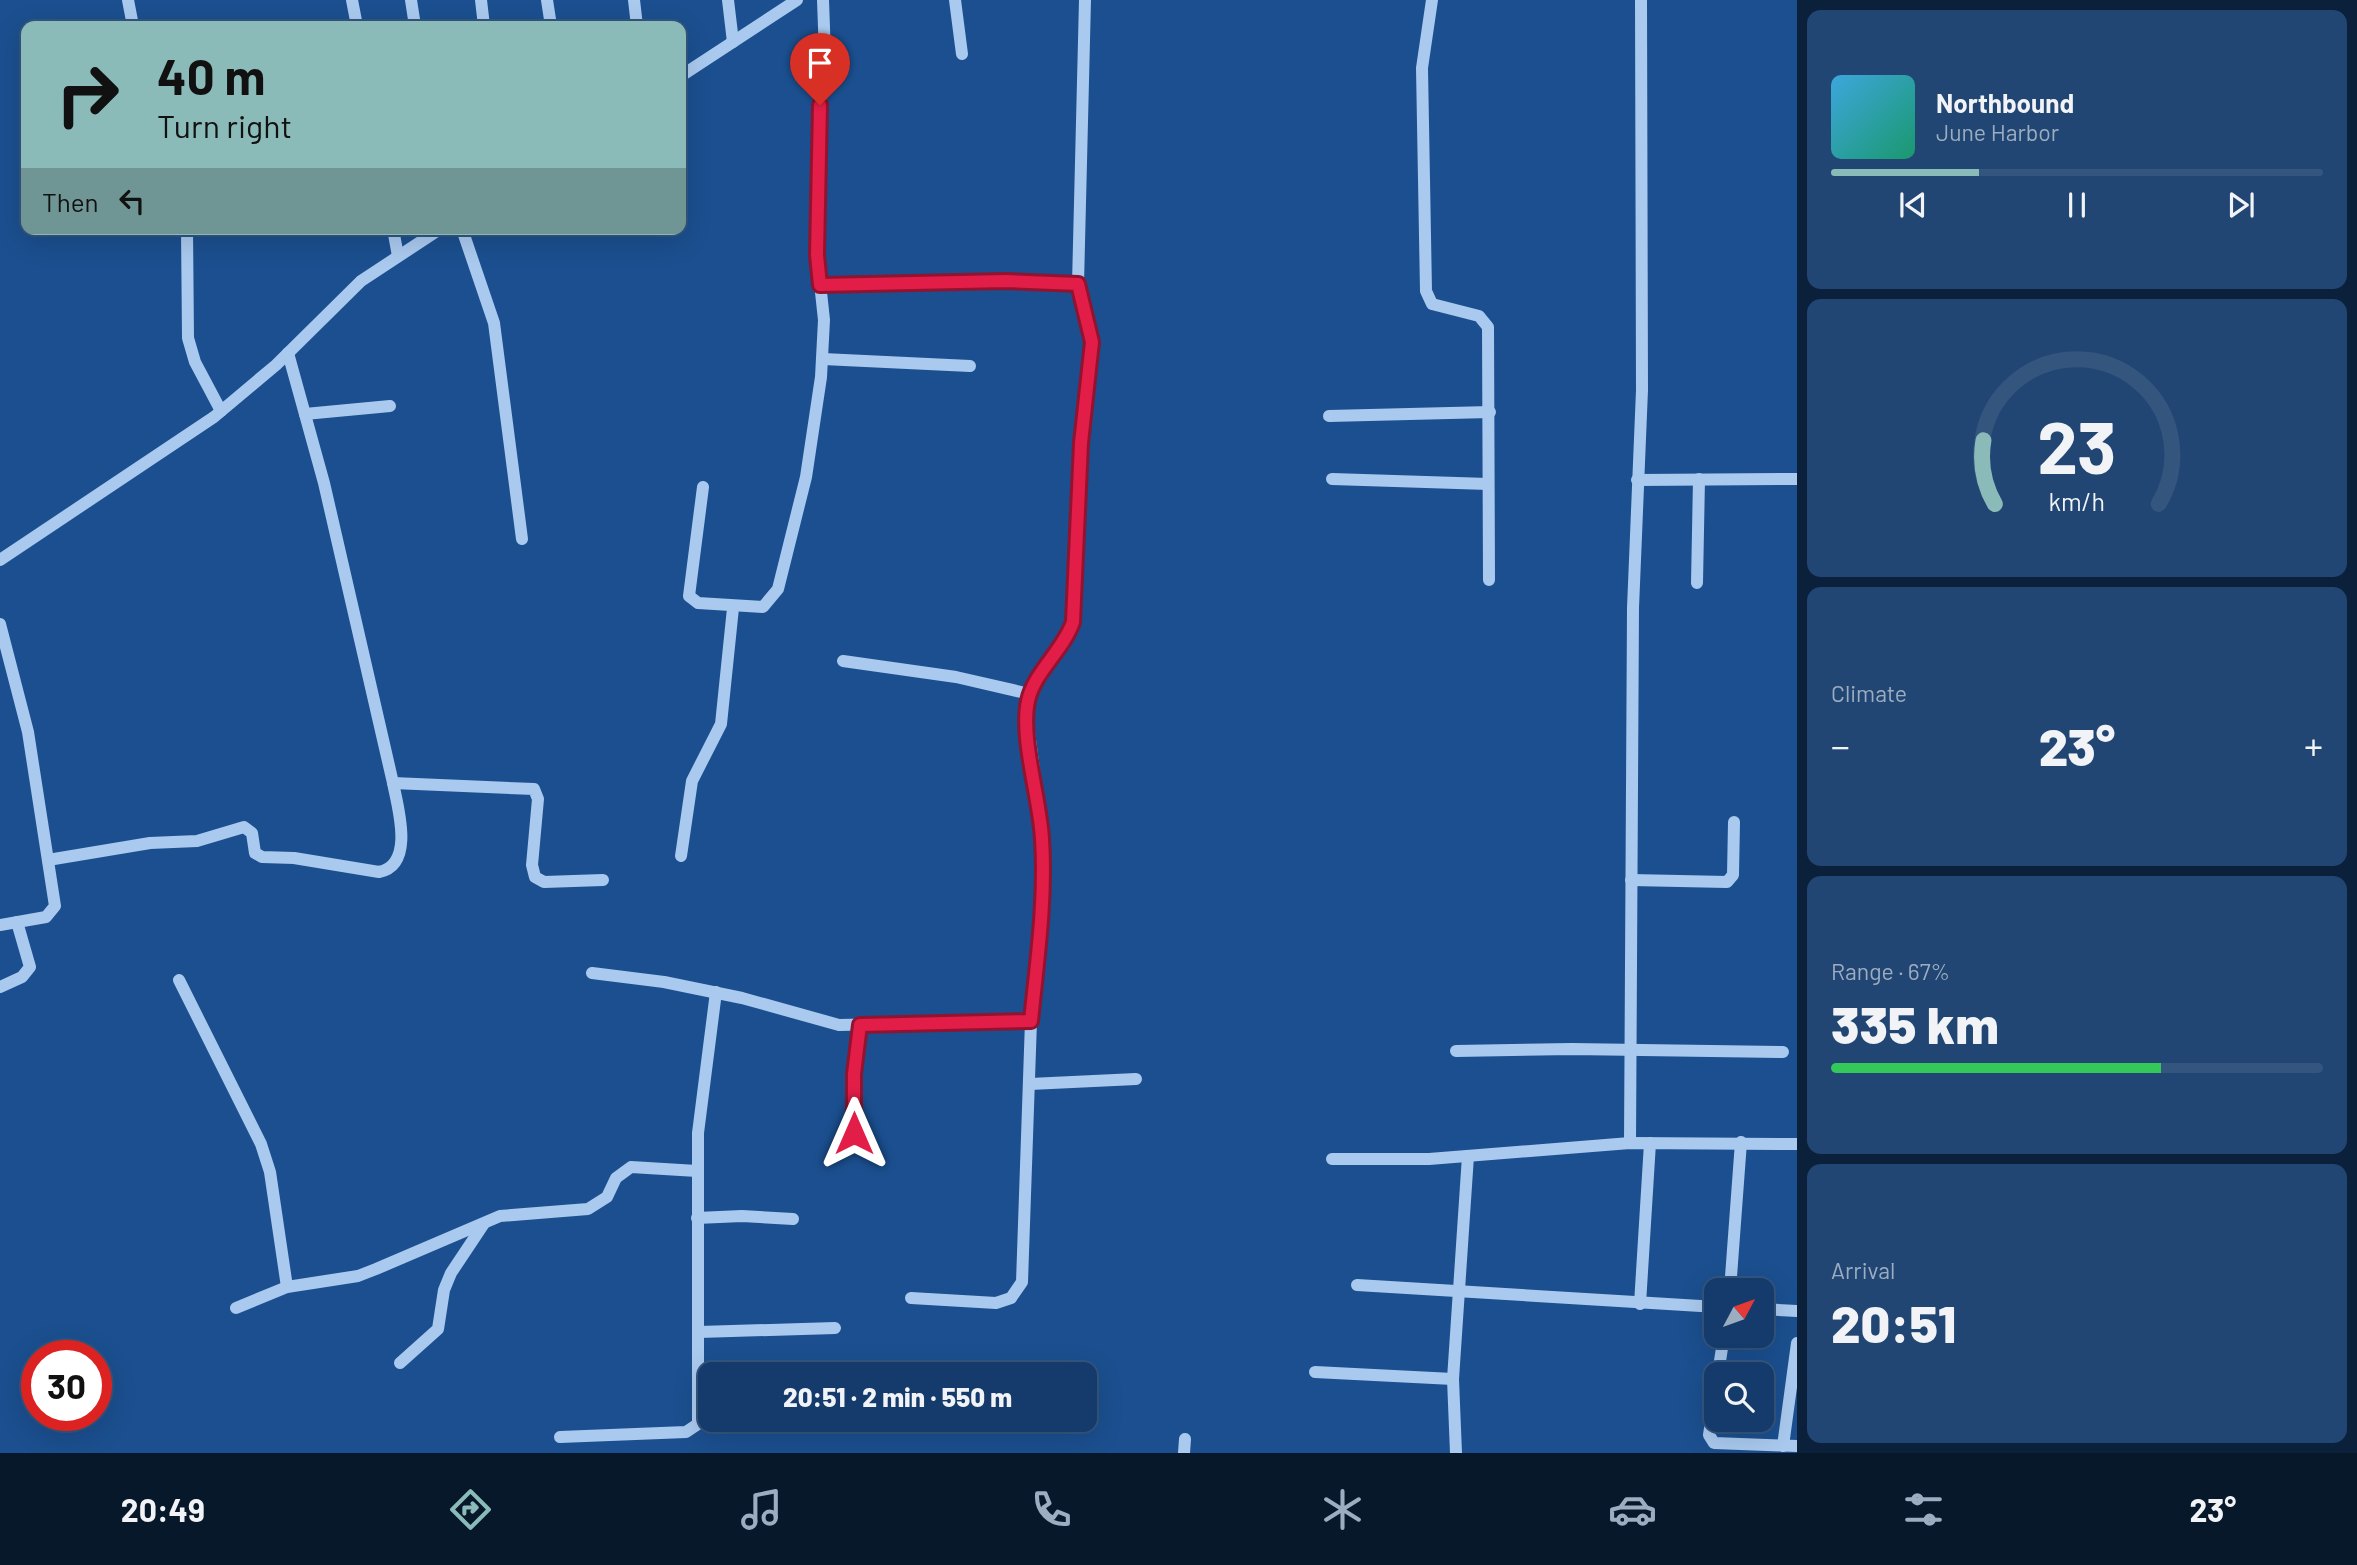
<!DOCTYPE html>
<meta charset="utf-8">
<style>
body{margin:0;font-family:Barlow,sans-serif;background:#214673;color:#f1f3f6;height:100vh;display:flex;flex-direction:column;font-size:26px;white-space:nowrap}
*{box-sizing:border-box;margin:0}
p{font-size:23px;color:#9dadc1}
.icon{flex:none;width:38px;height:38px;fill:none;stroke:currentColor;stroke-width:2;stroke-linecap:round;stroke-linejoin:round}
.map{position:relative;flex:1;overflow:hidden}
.details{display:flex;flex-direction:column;gap:10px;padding:10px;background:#0b203b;width:560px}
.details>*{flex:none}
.banner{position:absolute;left:21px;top:21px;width:665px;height:214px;border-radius:14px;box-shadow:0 7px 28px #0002,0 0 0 2px #33557e;background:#8bbbb9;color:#111;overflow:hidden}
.needle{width:46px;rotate:49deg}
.fabs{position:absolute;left:1704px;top:1278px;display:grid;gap:14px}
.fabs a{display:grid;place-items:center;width:70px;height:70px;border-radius:14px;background:#143b6b;box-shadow:0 7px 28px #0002,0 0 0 2px #33557e;font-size:35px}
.speed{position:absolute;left:21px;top:1340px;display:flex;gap:14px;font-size:35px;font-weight:700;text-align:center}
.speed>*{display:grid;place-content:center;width:91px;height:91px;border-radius:50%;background:#143b6b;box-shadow:0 7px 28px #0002,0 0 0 2px #33557e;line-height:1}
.speed .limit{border:10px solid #d22;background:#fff;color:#111}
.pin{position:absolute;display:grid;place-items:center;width:60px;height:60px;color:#fff;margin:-72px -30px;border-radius:50% 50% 50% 0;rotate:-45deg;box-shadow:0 0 7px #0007}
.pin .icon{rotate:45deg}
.me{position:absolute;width:77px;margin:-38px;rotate:0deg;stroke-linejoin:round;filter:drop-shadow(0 0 5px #0008)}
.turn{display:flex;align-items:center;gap:24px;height:147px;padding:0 21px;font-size:32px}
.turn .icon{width:91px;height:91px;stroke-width:2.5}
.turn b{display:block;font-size:49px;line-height:60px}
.then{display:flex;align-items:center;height:66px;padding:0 21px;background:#0003;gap:14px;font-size:26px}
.big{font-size:52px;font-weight:800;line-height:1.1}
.details .tile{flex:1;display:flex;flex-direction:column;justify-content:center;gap:10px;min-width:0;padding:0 24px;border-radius:14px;background:#214673}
.details .dial{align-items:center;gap:0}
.dial svg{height:182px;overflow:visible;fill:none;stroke:#33557e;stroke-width:7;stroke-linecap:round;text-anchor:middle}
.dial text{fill:#f1f3f6;stroke:none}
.song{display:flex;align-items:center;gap:21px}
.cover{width:84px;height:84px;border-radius:10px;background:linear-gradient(135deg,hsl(200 70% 55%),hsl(160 70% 35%))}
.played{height:7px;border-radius:4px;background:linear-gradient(90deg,#8bbbb9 30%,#33557e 30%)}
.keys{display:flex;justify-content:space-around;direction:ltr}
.heat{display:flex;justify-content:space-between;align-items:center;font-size:38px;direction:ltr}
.charge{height:10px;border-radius:5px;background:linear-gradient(90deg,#34c759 67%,#33557e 0)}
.trip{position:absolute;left:698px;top:1362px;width:399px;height:70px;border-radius:14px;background:#143b6b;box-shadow:0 7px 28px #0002,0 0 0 2px #33557e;font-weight:800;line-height:70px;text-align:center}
.dock{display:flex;height:112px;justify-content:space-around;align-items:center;background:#08182b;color:#9dadc1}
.dock .icon{width:49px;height:49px}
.dock .current{color:#8bbbb9}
.dock b{font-size:32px;color:#f1f3f6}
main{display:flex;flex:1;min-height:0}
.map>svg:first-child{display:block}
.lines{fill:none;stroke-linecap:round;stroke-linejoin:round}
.minor{stroke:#a9c9ee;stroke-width:12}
.route-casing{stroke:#92132f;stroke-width:18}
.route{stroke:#e11d48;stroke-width:12}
</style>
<main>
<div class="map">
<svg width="1797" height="1453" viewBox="0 0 1797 1453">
<rect width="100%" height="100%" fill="#1b4f8f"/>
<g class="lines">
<g class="minor">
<polyline points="128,0 133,26"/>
<polyline points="352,0 357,26"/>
<polyline points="411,0 415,26"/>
<polyline points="481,0 484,26"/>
<polyline points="547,0 551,26"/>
<polyline points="634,0 637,26"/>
<polyline points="728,0 733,42"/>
<polyline points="955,0 962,54"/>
<polyline points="1432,0 1422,68 1426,291 1432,304 1479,316 1488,327 1489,580"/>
<polyline points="681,76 797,0"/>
<polyline points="187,229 188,338 195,362 221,411"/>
<polyline points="393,229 398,256"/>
<polyline points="462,229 494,323 522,539"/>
<polyline points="820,284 1006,281 1078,284"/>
<polyline points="823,359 970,366"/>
<polyline points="305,414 390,406"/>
<polyline points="1329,416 1490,412"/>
<polyline points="1332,479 1488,484"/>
<polyline points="1637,480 1797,479"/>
<polyline points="703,487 689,596 698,603 763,607 778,589 806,477 821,377 824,320 817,255 817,139 825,55 823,0"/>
<polyline points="0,560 214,417 276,365 361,281 440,229"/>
<polyline points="1697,583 1699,479"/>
<polyline points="0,624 28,732 55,906 46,917 0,925"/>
<polyline points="843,661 956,677 1030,694"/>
<polyline points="393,783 534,789 538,799 532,865 535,877 544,882 603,880"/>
<polyline points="681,856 692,781 721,724 733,608"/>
<path d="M48,860L150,843L197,841L244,827L252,833L255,853L262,857L294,858L379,872C415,865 398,808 393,783L324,483L288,353"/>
<polyline points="1631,880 1727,882 1733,875 1734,822"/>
<polyline points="592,973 664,982 742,998 839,1025 1031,1021"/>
<polyline points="179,980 261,1144 270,1172 287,1287"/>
<polyline points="0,987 22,977 30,967 17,922"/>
<polyline points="1456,1051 1572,1049 1783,1052"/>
<polyline points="1030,1084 1136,1079"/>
<polyline points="854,1133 854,1074 860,1025"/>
<polyline points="1630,1143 1633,608 1642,390 1641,0"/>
<polyline points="1332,1159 1429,1159 1630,1143 1797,1144"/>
<polyline points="697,1218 742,1216 793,1219"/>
<polyline points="1357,1285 1717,1307"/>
<polyline points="1730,1290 1741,1142"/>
<polyline points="911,1298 996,1303 1011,1298 1022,1282 1031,1021 1043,871 1038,799 1026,710 1030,694 1068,635 1073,622 1081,443 1092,342 1078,284 1085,0"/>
<polyline points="1640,1304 1650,1143"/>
<polyline points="236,1308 287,1287 358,1276 376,1269 500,1216 588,1209 607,1197 616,1178 631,1167 697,1171"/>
<polyline points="1762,1309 1797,1311"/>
<polyline points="699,1332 835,1328"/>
<polyline points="400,1363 438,1329 444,1290 451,1273 483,1225"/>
<polyline points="1315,1372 1453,1379"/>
<polyline points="1718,1374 1724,1335"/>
<polyline points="1717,1383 1709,1435 1714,1443 1797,1446"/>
<polyline points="560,1437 686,1432 698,1424 698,1133 716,992"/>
<polyline points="1783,1446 1797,1343"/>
<polyline points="1184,1453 1185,1439"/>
<polyline points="1456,1453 1453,1379 1468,1156"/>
</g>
</g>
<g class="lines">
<g class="route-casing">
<path id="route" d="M820,105L817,255L820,285L1006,281L1078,284L1092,342L1081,443L1073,622C1063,651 1034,672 1028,701C1020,738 1040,799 1042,839C1046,900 1037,961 1031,1021L860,1025L854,1074V1133"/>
</g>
<use href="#route" class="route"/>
</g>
</svg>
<div class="fabs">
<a><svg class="needle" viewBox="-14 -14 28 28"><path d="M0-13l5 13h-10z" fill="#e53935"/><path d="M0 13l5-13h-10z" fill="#9dadc1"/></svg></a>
<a><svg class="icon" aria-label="search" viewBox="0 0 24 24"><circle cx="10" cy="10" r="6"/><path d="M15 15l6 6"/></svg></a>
</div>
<div class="speed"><div class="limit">30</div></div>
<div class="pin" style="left:820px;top:105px;background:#d93025"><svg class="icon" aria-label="arrive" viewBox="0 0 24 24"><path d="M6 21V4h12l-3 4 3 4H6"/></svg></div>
<svg class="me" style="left:854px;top:1133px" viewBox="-20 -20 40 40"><path d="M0-17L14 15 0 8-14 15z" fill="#e11d48" stroke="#fff" stroke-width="4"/></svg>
<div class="trip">20:51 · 2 min · 550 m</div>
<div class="banner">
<div class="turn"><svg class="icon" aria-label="right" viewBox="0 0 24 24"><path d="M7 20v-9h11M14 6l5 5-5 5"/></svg><div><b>40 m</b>Turn right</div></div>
<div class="then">Then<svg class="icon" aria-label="left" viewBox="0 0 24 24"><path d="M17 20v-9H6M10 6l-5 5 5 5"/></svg></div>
</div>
</div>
<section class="details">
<div class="tile">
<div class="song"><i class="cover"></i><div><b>Northbound</b><p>June Harbor</p></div></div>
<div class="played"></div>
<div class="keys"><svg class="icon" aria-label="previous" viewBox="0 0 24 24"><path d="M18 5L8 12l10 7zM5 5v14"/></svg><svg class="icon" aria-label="pause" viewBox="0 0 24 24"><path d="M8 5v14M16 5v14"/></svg><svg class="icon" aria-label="next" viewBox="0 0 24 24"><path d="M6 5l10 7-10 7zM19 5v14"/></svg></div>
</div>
<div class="tile dial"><svg viewBox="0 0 100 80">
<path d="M14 69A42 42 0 1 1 86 69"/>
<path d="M14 69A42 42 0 0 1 9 41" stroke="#8bbbb9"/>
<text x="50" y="56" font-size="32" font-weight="700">23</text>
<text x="50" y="72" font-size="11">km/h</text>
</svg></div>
<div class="tile"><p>Climate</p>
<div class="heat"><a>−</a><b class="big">23°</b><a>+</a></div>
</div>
<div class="tile"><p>Range · 67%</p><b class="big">335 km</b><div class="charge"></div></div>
<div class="tile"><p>Arrival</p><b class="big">20:51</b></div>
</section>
</main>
<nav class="dock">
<b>20:49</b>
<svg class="icon current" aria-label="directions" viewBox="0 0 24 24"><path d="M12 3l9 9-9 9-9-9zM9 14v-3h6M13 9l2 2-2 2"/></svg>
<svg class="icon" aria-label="music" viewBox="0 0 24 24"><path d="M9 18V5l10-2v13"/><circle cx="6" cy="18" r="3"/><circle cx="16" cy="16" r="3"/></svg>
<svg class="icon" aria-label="phone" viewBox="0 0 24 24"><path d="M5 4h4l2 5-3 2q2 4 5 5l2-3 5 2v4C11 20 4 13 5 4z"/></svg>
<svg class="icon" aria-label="climate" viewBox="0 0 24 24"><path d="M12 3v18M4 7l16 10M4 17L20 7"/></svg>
<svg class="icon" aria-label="car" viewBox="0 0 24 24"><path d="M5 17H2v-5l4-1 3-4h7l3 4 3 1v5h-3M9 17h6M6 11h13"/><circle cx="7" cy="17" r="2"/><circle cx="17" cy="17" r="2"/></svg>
<svg class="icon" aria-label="filters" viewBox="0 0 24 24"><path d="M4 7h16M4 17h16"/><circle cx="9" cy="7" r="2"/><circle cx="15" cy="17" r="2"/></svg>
<b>23°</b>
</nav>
